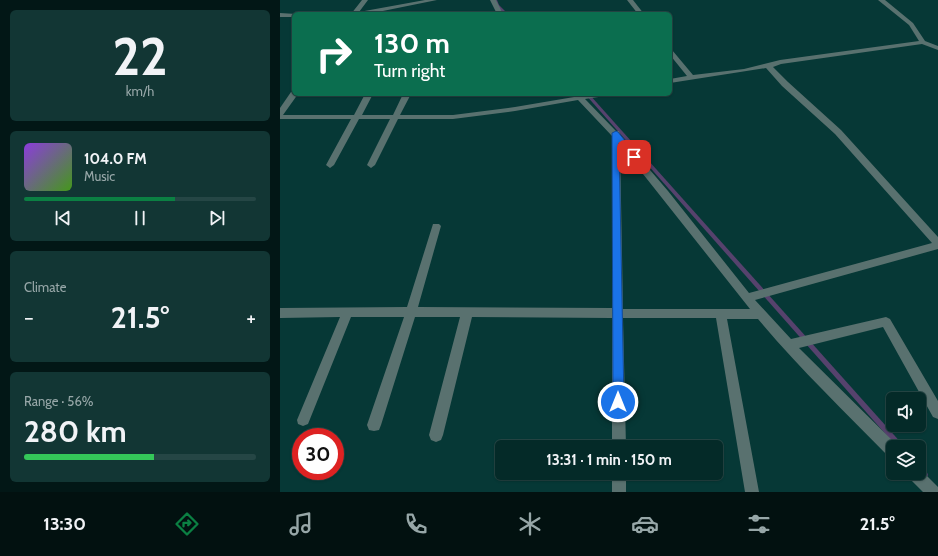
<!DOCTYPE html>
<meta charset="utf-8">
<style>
body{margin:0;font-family:Cabin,sans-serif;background:#123634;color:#f1f3f6;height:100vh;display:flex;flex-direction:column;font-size:15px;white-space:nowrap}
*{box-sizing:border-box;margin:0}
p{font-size:13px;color:#97a7a8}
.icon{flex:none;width:22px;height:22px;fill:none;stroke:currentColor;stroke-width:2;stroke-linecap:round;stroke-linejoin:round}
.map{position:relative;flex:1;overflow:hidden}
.sheet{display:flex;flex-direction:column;gap:10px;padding:10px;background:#021716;width:280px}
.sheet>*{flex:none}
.hud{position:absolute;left:12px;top:12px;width:380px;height:84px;border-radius:6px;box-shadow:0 1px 3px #0004,0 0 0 1px #254645;background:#0b6e4f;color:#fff;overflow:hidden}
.fabs{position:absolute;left:606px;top:392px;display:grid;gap:8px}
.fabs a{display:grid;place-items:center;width:40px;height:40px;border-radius:6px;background:#042a28;box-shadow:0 1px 3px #0004,0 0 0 1px #254645;font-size:20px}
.speed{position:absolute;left:12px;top:428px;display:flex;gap:8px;font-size:20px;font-weight:700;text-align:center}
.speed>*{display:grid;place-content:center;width:52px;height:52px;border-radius:50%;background:#042a28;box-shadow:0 1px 3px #0004,0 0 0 1px #254645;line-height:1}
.speed .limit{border:6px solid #d22;background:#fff;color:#111}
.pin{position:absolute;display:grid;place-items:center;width:34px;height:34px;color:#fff;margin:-17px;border-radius:8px;box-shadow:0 2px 6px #0006}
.me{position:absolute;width:44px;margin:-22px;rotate:0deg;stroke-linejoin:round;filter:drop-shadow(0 0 3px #0008)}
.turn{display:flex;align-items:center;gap:14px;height:84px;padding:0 16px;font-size:18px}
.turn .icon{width:52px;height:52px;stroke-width:2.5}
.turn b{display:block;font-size:28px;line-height:34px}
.big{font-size:30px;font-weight:800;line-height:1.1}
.sheet .widget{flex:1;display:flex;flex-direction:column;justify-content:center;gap:6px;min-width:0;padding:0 14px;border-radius:6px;background:#123634}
.sheet .dial{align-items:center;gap:0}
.dial b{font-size:52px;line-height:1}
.song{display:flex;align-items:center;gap:12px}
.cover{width:48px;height:48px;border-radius:6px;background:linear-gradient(135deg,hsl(270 70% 55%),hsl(100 70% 35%))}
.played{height:4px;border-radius:2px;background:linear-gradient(90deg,#0b8043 65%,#254645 65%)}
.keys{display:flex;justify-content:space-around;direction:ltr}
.heat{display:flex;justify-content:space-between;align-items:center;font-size:22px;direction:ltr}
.charge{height:6px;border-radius:3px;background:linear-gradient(90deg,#34c759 56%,#254645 0)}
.trip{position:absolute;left:215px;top:440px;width:228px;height:40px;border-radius:6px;background:#042a28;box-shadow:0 1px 3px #0004,0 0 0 1px #254645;font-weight:800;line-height:40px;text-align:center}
.tabs{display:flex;height:64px;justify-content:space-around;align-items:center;background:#021110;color:#97a7a8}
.tabs .icon{width:28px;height:28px}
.tabs .selected{color:#0b8043}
.tabs b{font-size:18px;color:#f1f3f6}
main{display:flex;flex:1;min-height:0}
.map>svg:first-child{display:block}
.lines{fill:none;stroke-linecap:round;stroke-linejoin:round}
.stream{fill:#56426d;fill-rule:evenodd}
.minor{fill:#59716f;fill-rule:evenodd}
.route{fill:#1a73e8;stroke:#114b97}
</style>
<main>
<section class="sheet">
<div class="widget dial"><b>22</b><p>km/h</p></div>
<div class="widget">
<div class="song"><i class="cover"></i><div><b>104.0 FM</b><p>Music</p></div></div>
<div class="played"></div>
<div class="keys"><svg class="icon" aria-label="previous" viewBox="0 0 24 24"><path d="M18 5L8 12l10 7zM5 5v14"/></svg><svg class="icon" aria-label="pause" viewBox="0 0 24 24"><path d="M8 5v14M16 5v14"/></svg><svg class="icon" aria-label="next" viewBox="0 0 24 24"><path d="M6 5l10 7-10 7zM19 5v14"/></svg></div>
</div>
<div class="widget"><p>Climate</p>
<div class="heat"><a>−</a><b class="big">21.5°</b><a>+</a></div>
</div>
<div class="widget"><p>Range · 56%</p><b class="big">280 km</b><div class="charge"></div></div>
</section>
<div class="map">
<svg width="658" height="492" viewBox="0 0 658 492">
<rect width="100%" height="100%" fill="#063836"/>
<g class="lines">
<g class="stream">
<polygon points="215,0 217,0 219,5 228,14 224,14 217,6"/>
<polygon points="305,94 309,94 623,445 624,447 617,447"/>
<path d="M639,465C643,466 647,471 648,475L647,477L645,478L643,477L639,473Z"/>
</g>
<g class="minor">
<polygon points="82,0 88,0 79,12 145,0 157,0 88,14 71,14"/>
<polygon points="210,0 216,0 223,14 217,14"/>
<polygon points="347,0 353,0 364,14 358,14"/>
<path d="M598,0H605L633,23L645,41L658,46V50L642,44L501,64L493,67L508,82L561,130L658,237V249L475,300L511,339L606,317L610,319L658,401V419L653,417L603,327L519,348L618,446L613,447V458L608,456C564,411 518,367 478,319H447L479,492H465L436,318H343L346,447H332V318L192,317L163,435L161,440L156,442L151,440L149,435L180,317H135L101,425L99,430L94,431L89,430L87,425L124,317H71L28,424L23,426L18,424L17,420L60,317L0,318V308L127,307L153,224H159L161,226L138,307L332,308V136L298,100L235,111L173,119H118L95,165L91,168L87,165L110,119H79L54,165L50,168L46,165L71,119H0V108L11,92H14V94H18L3,115H74L85,94H93L82,115H113L123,94H131L120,115H173L235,107L294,97L292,94L302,95L326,94L325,96L305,99L336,131H339L340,135L388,191L469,293L652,243L555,134L502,86L486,68L390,83V79L407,76L390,55V49L392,50L413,75L464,69L500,60L639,41L629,25ZM340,145L470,309H343Z"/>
<polygon points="0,13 16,14 14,14 14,17 0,17"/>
<polygon points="639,468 658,487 658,492 643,492 629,478 627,473 639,473"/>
<rect x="332" y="473" width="14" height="19"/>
</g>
</g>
<polygon class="route" points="336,131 338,132 358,157 354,159 352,159 339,143 344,402 343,406 338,408 334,406 333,402 332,133"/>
</svg>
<div class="fabs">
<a><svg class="icon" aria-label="sound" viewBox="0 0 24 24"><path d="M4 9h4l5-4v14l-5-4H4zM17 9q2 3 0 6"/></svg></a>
<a><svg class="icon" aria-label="layers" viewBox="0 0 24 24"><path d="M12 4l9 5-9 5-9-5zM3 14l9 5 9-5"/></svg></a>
</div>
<div class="speed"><div class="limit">30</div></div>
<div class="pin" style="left:354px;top:157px;background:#d93025"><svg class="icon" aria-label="arrive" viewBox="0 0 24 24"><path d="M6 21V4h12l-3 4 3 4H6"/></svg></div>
<svg class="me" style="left:338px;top:402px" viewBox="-20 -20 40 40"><circle r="17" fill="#1a73e8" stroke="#fff" stroke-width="3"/><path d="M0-11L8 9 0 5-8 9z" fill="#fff"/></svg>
<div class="trip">13:31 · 1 min · 150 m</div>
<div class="hud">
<div class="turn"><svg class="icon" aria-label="right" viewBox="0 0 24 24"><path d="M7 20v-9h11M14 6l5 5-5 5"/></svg><div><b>130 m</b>Turn right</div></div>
</div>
</div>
</main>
<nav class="tabs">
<b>13:30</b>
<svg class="icon selected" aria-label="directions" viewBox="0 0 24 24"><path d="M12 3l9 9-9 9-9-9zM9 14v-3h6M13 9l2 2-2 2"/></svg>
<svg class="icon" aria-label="music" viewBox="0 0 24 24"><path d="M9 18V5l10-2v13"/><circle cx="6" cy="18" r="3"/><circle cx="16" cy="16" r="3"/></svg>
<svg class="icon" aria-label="phone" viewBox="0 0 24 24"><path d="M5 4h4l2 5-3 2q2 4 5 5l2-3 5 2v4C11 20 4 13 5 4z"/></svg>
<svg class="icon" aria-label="climate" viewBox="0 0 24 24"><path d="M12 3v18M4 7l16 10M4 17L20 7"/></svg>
<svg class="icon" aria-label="car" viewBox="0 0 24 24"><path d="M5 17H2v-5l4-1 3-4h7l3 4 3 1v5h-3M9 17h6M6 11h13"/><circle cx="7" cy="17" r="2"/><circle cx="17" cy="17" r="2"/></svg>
<svg class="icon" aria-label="filters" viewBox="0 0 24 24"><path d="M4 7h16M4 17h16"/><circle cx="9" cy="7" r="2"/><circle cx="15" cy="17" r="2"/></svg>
<b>21.5°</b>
</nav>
